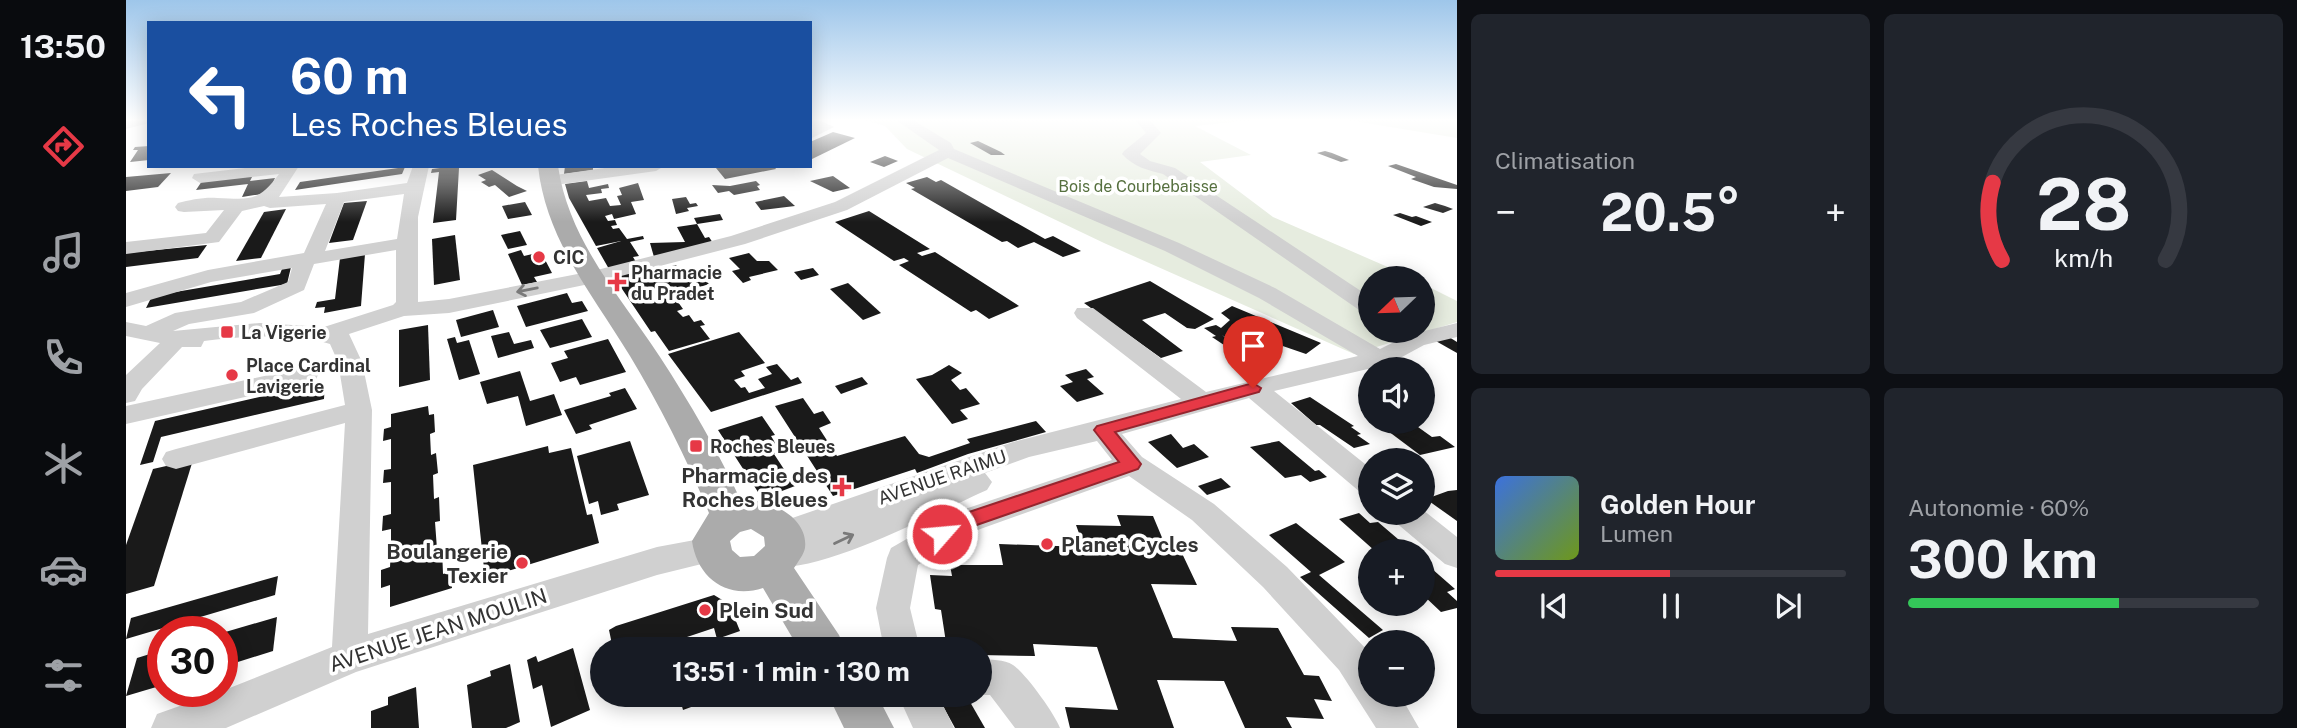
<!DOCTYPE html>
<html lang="fr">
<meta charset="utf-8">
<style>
body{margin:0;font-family:"Public Sans",sans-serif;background:#20242c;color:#f1f3f6;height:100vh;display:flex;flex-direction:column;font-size:26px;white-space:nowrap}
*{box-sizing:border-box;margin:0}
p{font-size:23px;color:#9ea1a6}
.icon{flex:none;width:38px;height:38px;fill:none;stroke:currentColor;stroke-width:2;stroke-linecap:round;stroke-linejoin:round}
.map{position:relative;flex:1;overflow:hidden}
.side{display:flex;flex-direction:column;gap:14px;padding:14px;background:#0d0f14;width:840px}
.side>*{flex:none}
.guide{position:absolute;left:21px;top:21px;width:665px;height:147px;border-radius:0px;box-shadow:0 4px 18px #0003;background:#1a4fa0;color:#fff;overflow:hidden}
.needle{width:46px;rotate:247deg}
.controls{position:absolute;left:1232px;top:266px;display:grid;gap:14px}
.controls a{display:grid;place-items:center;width:77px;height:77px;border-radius:50%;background:#171b24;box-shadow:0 4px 18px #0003;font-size:35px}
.speed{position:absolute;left:21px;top:616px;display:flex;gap:14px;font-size:35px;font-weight:700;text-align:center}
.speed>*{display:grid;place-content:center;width:91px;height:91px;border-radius:50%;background:#171b24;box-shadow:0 4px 18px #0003;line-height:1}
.speed .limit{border:10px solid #d22;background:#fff;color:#111}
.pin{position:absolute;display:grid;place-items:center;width:60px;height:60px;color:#fff;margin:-72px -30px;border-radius:50% 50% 50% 0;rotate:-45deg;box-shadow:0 0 7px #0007}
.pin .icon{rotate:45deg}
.me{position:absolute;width:77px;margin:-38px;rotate:63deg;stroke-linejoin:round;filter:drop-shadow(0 0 5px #0008)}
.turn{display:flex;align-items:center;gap:24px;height:147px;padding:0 28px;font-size:32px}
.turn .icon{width:91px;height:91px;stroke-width:2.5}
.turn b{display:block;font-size:49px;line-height:60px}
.big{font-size:52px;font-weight:700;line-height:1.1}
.side .card{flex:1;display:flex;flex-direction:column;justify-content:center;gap:10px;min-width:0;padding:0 24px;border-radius:10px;background:#20242c}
.side .dial{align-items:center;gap:0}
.dial svg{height:182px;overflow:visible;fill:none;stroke:#363941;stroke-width:7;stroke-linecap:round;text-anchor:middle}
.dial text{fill:#f1f3f6;stroke:none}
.song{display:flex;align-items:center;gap:21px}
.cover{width:84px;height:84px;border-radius:10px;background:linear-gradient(135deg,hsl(220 70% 55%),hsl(80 70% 35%))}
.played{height:7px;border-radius:4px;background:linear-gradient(90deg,#e63946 50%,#363941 50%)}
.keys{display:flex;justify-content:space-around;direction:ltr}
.heat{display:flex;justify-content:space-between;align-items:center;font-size:38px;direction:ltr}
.charge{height:10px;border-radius:5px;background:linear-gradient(90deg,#34c759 60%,#363941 0)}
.side .tiles{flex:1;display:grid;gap:14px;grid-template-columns:repeat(2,1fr)}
.trip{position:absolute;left:464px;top:637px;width:402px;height:70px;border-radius:35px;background:#171b24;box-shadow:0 4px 18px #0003;font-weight:700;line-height:70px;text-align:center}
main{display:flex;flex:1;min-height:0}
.tab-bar{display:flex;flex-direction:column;width:126px;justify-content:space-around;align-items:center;background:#090b0e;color:#9ea1a6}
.tab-bar .icon{width:49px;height:49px}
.tab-bar .current{color:#e63946}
.tab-bar b{font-size:32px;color:#f1f3f6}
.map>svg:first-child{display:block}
.green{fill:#e6ecdf}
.building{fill:#1a1a1a}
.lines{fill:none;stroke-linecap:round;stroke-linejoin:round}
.minor{fill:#d0d0d0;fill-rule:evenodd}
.major{fill:#ababab;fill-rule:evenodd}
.oneway{stroke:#7a7a7a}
.route{fill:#e63946;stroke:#96252e;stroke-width:2}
.poi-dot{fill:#e63946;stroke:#fff;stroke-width:2.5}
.labels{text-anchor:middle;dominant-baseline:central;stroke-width:7;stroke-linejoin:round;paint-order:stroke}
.far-park-label{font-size:16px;fill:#56703f;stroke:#fff}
.poi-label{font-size:18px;font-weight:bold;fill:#333;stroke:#fff;text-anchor:start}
.street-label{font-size:18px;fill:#333;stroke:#fff}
.near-poi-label{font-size:21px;font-weight:bold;fill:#333;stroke:#fff;text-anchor:end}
.near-street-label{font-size:21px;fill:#333;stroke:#fff}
</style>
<main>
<nav class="tab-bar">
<b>13:50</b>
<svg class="icon current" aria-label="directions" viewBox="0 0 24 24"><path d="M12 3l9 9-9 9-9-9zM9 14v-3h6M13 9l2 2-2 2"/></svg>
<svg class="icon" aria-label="music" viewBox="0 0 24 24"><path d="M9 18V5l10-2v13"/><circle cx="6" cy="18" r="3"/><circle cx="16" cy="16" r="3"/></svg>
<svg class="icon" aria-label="phone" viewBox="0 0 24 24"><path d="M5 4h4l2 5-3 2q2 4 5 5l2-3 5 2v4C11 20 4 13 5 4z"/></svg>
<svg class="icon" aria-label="climate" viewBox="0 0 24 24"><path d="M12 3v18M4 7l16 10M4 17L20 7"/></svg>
<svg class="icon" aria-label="car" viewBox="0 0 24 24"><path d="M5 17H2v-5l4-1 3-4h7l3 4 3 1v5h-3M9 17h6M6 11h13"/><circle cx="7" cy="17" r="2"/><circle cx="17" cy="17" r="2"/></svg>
<svg class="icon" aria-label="filters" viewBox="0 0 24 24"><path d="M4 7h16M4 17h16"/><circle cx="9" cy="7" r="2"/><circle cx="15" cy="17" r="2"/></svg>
</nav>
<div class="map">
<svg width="1331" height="728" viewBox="0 0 1331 728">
<rect width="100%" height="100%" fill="#fff"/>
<g class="green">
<polygon points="739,120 1125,120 1069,126 1125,155 1074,162 1147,217 1287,278 1244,278 1244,331 1297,331 1297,284 1331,301 1331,322 1228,354 978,243 781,149 759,126"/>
<polygon points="1222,120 1331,120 1331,138"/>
</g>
<g class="building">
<polygon points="707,132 729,138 684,160 684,142"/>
<polygon points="852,141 875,152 879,155 865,155 844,143"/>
<polygon points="23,146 23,160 4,162 12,150 7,150 9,147"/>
<polygon points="1199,151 1206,153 1223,160 1215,162 1191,153"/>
<polygon points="759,156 772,161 758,167 744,162"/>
<polygon points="1270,164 1331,185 1331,189 1308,187 1285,179 1290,177 1262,166"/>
<polygon points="439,166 467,166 467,170 438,174"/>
<polygon points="601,166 648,166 650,169 599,179 590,168"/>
<polygon points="279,167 276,174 169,190 174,182"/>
<polygon points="314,168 333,168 330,220 307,223 313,172 305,173 306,169"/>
<polygon points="366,170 391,186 401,191 383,197 369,185 363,187 355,182 360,180 352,175"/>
<polygon points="45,173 32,187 0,191 0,177"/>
<polygon points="127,175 124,181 149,178 142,193 116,197 122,184 70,190 76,181"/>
<polygon points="707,176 724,188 707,192 684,181"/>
<polygon points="801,177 810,182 815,180 919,239 927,236 955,251 937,257 908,242 892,248 881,241 876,242 785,189 789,188 780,183"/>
<polygon points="461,181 463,188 482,184 483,188 475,189 476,193 460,195 463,201 480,198 484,206 495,205 491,196 496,195 493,188 512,183 518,200 505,202 510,214 488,219 486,214 479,216 482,221 489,220 491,225 485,226 487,229 493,228 501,239 517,236 518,239 504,242 513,256 507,257 510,262 483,269 471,248 495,241 470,246 443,198 439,184"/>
<polygon points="630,181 634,185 631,186 634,190 608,195 603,191 592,193 586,185 604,186"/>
<polygon points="658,196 669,206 635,210 629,202"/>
<polygon points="560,197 564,204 570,203 572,206 561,208 563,211 550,214 546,199"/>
<polygon points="241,201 227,240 203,243 218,203"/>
<polygon points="399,202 406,215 382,219 376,206"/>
<polygon points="1309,203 1319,206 1327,209 1317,213 1297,207"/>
<polygon points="160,209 135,258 110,261 138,212"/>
<polygon points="743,211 804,249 791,253 796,256 809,252 893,306 863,319 850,310 845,312 773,265 783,261 778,258 768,261 709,222"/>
<polygon points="1274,213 1286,217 1290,216 1306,222 1295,226 1267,215"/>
<polygon points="594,214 597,220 571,224 568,218"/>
<polygon points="571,224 579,238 583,237 587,243 528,257 524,243 559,242 551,227"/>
<polygon points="394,231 401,245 382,249 375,235"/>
<polygon points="329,235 334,280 308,285 306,239"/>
<polygon points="81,245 72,258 0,267 0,253"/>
<polygon points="395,250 398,256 415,252 426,273 408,277 411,282 396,285 382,254"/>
<polygon points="623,253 631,261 643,261 652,270 623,277 625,280 617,283 606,271 614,269 603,258"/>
<polygon points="239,254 235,306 198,313 199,307 189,308 191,302 209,299 214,258"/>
<polygon points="531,265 533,267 512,271 519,281 547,273 542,267 550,265 555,271 568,267 583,284 574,287 563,274 547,279 561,276 570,288 538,297 540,299 585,286 590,292 552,302 557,309 551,311 557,317 563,315 568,322 575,320 579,325 574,326 584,339 543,351 529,331 525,332 486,274"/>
<polygon points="165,267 161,284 20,308 26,296 154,274 156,269"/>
<polygon points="687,268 693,275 675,280 668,272"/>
<polygon points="1024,281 1088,319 1069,329 1061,328 1039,313 1016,320 1057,351 1035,358 958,303"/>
<polygon points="722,283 755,313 737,320 704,289"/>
<polygon points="441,293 446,303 456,301 462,311 400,327 391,306"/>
<polygon points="1106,306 1118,311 1195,343 1180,354 1148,343 1133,341 1127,346 1122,343 1116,348 1096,335 1117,352 1128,357 1136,355 1148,364 1140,366 1130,358 1139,366 1132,368 1092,341 1086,337 1090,336 1078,328 1090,325 1095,328 1104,320 1095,313"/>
<polygon points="367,310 373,327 335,337 330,320"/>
<polygon points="456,319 466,337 424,348 414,330"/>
<polygon points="302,325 304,380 273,387 273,330"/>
<polygon points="383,332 388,344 405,340 408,348 372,358 365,336"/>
<polygon points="613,332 639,363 615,371 619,376 608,380 615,388 619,387 623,393 639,388 632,379 646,374 640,367 651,364 665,380 672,377 676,383 585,412 542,354"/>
<polygon points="329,337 331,343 343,340 354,374 333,380 321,339"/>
<polygon points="1323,337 1331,342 1331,353 1308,340"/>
<polygon points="482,339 500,372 454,385 450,377 434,382 425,363 442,358 438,351"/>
<polygon points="823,365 836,373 825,380 834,390 840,388 854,404 834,410 842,419 826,424 790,379 806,375"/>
<polygon points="960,369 968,377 961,379 978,394 951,402 934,386 947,382 939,375"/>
<polygon points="394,371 404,401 428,394 436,415 400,426 392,396 361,404 354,382"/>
<polygon points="736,377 742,384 715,394 709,386"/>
<polygon points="199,382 198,399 35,437 27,462 14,465 29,421"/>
<polygon points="499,388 511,409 463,425 466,429 450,434 438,410 485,396 483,393"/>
<polygon points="1184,397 1228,426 1225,427 1235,434 1231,435 1244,444 1228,448 1194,425 1190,425 1165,403"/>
<polygon points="677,398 688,414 697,411 705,423 693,428 711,456 779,436 793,454 803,457 844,443 841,439 910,421 920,432 842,454 791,473 789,469 707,496 649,406"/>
<polygon points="302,406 303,415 308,414 309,432 304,434 305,455 310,453 312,473 307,475 308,499 313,497 314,521 309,522 311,549 316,548 317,574 325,571 326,588 264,607 264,585 255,588 255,570 264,567 265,548 265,529 256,531 257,516 265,514 265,482 257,483 258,470 265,469 265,439 257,441 258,429 265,427 265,414"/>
<polygon points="636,416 649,435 645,436 654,451 648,454 669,486 648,494 645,487 632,492 592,430"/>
<polygon points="1254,422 1285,422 1306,437 1314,436 1329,447 1294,455 1258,428 1261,427"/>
<polygon points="1045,434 1057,448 1068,444 1083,457 1051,468 1022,442"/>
<polygon points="504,441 523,495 491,504 493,510 475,515 472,501 463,504 451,456"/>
<polygon points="1153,441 1189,471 1193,470 1201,477 1184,482 1175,475 1159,478 1124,447"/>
<polygon points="422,446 423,453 445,448 461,515 466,514 473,543 359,578 347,465"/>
<polygon points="67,460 28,586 0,594 0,545 27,469"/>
<polygon points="1095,478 1105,487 1081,495 1072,486"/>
<polygon points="1331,490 1331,521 1300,499 1322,491"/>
<polygon points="1233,513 1244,523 1252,522 1286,551 1249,551 1213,519"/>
<polygon points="991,515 1027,516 1040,547 1053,547 1071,585 1025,584 1047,638 1111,641 1105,627 1152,628 1178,675 1193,676 1206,701 1188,699 1198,719 1160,717 1166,728 1119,728 1098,681 1031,680 1048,728 944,728 939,707 992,710 971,647 907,644 909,656 854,655 854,649 821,649 815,610 809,609 804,575 826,576 824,565 877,565 873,544 958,547 950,525 995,526"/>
<polygon points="1170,523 1219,562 1193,575 1257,630 1243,638 1174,577 1185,572 1143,535"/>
<polygon points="1297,561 1329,589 1321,592 1331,601 1331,608 1315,612 1297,595"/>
<polygon points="152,576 149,595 0,639 5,618"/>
<polygon points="588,595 603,604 614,631 591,639 588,628 525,649 487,649 483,630 490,626"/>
<polygon points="151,617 147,651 96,667 96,633"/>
<polygon points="447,648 464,710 425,727 416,685 407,689 401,660 410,656 412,662"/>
<polygon points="37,650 37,685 0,696 11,658"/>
<polygon points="384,664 394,722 380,728 346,728 341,685 365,676 364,671"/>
<polygon points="290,687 293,728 245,728 245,711 262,705 262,697"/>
<polygon points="553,695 598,695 557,710"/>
<polygon points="811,695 840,695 859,728 829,728"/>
</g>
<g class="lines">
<g class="minor">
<polygon points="23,120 23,123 0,129 0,121"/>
<polygon points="684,120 693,120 708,127 684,139 684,129 688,128 684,127"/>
<path d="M770,120H787L825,143L828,149L1053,243L1149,288L1254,349L1282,335L1331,323V337L1298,345L1263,364L1148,391L1244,468V495L1234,492L1123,398L996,434L1016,457L1088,504L1161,567L1244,653V695H1274L1293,728H1250L1213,670L1137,587L1066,520L1003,476L846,532L792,565L784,608L794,649H758L750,608L761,558L765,548L824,514L986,460L971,441L903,457L859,473L866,482L861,490C818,509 685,579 644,565L640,556L644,547L651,544L646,543L641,534L646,525L887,442L1055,399L951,318L948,313L951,308H967L1080,392L1232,356L1133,298L1039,251L822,158L721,210L619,244L468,283L323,313L278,316L223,334L236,362L246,410L242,634L531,547L585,537L596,541L601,550L596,559L531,575L230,672L100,728H25L31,714L96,691L206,647L219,423L50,469L40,466L36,459L40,452L50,449L219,405L212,362L204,344C168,333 117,336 78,341L75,347H56L16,389L9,401L0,403V375L34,343L0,336V322L20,326L49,313L115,302L162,282L166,268L85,282L0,307V293L82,270L178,253L200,204L144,208L138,206L116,211L93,242L0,254V242L80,233L98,210L58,212L52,211L49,207L52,203C64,200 78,197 91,198C123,199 132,203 153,174L74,183L66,178L68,174L137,166H173L153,197L211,193L281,183L287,166H303L292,217V302L323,299L467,271L605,236L709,202L813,150ZM278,194L271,239L199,251L218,202ZM270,250V302L267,305L198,327L134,323L47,331L63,324L128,313L178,290L188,264Z"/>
<path d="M1009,120H1024L1035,133L1014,154L1024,161L1049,168L1244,297V314L1236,312L1037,174C1021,170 1008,167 996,154L998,151L1020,133Z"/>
<polygon points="493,166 538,166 530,171 422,186 414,181 422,176"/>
<polygon points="180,367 189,369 192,375 189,381 0,424 0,406"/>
<polygon points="1297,510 1331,537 1331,568 1319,564 1268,521 1264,513 1297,513"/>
<path d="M854,659C865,660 878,659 887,665C900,674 928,713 934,728H889L864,695H854Z"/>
<polygon points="772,695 812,695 828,728 787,728"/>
</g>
<g class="major">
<path d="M412,166H432C443,241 494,296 534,357C564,403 592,451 615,501C640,497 683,516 679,548C678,554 672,562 668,568L713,635L719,649H673L637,588C600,600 571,577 566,541L583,513C561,459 534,406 504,356C467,295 420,240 412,166ZM625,529L638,537L639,546L628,556L614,557L606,550L604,541L614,532Z"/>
<polygon points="702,695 751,695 768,728 718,728"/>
</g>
</g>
<defs><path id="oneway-shaft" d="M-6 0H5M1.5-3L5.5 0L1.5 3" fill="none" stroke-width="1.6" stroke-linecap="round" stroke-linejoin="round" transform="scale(1.75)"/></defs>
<g class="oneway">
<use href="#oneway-shaft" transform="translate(401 290) rotate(169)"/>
<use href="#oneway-shaft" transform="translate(718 539) rotate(-25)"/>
</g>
<linearGradient id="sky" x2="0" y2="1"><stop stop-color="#9ec6ea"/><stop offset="0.54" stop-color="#fff"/><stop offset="1" stop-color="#fff" stop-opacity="0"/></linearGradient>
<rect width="1331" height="222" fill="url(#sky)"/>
<polygon class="route" points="1127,383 1135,388 1133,392 989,432 1012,460 1015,464 1012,469 842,528 816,542 808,540 805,534 808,528 828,517 993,462 971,434 968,430 971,426"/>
<g class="poi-dot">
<circle cx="413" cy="257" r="7"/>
<path d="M487.5 271.5h7v7h7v7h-7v7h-7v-7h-7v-7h7z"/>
<rect x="94" y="325" width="14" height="14" rx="3.5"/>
<circle cx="106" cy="375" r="7"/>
<rect x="563" y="439" width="14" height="14" rx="3.5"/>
<path d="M712.5 476.5h7v7h7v7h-7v7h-7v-7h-7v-7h7z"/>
<circle cx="921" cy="544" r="7"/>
<circle cx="396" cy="563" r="7"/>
<circle cx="579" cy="610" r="7"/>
</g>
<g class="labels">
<g class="far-park-label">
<text x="1012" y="186">Bois de Courbebaisse</text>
</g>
<g class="poi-label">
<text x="427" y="257">CIC</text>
<text x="505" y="272">Pharmacie<tspan x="505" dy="21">du Pradet</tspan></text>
<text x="115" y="332">La Vigerie</text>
<text x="120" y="365">Place Cardinal<tspan x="120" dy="21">Lavigerie</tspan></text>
<text x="584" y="446">Roches Bleues</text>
</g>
<g class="street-label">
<text transform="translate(816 477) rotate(-19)">AVENUE RAIMU</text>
</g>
<g class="near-poi-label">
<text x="702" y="475">Pharmacie des<tspan x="702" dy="24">Roches Bleues</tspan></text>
<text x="935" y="544" text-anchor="start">Planet Cycles</text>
<text x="382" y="551">Boulangerie<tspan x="382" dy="24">Texier</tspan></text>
<text x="593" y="610" text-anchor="start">Plein Sud</text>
</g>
<g class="near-street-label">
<text transform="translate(312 630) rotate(-18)">AVENUE JEAN MOULIN</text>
</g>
</g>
</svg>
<div class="controls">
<a><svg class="needle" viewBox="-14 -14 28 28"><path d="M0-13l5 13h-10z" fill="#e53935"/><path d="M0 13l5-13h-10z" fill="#9ea1a6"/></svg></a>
<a><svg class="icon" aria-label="sound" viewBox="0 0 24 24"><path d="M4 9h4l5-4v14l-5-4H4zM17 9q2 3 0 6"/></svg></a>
<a><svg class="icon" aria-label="layers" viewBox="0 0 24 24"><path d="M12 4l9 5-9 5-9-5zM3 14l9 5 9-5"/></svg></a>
<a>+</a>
<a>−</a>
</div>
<div class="speed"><div class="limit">30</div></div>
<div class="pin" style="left:1127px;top:388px;background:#d93025"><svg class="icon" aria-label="arrive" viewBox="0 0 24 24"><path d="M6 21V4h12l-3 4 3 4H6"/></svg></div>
<svg class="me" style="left:816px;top:534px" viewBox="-20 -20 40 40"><circle r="17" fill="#e63946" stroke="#fff" stroke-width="3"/><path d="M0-11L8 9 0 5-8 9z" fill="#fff"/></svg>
<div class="trip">13:51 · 1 min · 130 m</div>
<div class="guide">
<div class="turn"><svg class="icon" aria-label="left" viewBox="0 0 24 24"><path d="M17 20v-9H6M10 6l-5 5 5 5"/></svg><div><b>60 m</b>Les Roches Bleues</div></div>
</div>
</div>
<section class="side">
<div class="tiles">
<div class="card"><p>Climatisation</p>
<div class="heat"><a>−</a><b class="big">20.5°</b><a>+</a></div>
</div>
<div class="card dial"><svg viewBox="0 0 100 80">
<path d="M14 69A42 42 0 1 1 86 69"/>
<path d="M14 69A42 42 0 0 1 10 35" stroke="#e63946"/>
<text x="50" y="56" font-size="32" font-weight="700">28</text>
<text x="50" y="72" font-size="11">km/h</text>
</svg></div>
<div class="card">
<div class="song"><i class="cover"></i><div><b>Golden Hour</b><p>Lumen</p></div></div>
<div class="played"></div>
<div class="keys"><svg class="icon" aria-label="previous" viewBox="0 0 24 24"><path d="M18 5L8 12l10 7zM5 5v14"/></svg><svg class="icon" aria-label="pause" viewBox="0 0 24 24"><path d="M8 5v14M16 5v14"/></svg><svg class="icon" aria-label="next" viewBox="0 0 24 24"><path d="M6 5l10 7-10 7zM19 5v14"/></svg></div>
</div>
<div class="card"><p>Autonomie · 60%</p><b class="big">300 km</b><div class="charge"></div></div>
</div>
</section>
</main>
